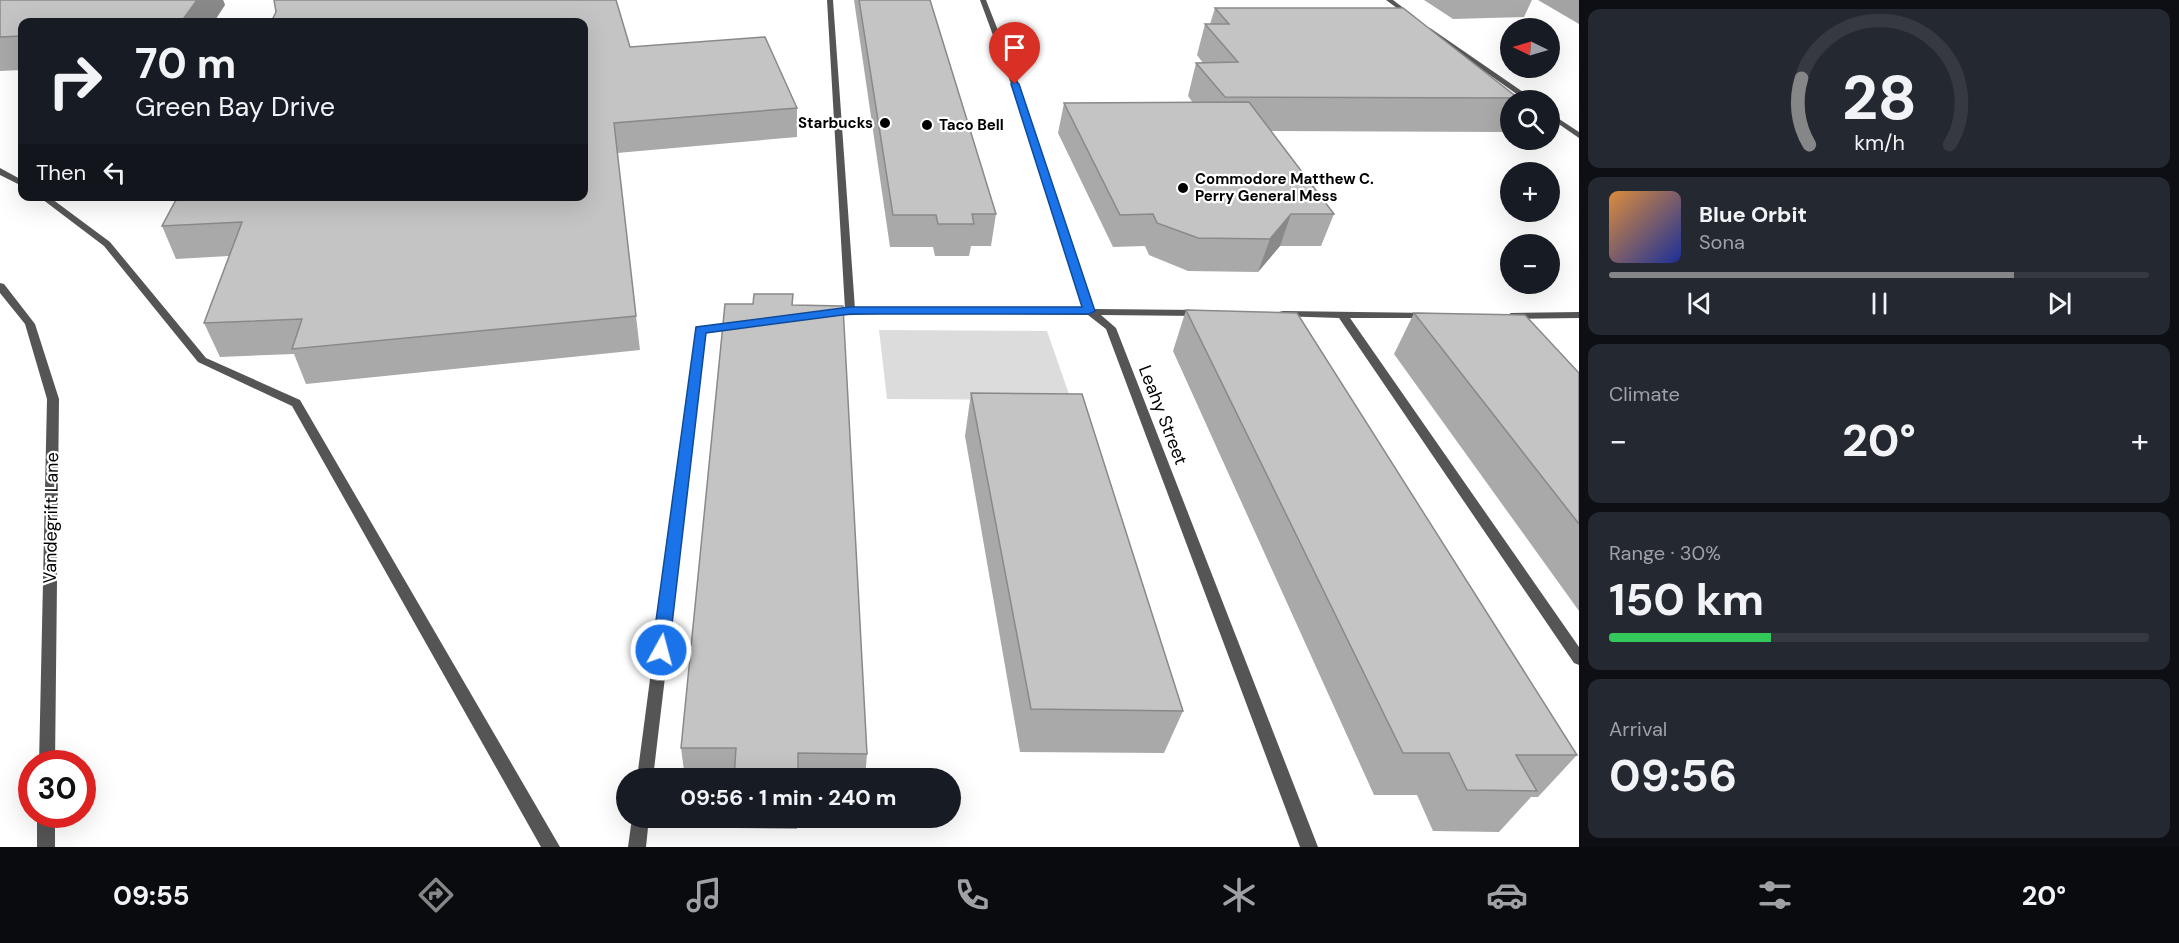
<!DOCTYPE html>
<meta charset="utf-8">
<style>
body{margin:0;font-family:"DM Sans",sans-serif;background:#242831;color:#f1f3f6;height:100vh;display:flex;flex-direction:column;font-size:22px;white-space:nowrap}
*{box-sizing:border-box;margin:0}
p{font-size:20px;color:#9ea1a6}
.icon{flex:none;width:33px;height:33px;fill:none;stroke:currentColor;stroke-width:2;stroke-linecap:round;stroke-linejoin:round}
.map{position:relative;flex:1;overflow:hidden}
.side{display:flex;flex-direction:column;gap:9px;padding:9px;background:#0d0f14;width:600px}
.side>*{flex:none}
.guide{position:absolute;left:18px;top:18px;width:570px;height:183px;border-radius:12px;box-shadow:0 6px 24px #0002;background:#171b24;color:#f1f3f6;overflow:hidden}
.needle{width:39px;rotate:275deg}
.fabs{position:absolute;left:1500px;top:18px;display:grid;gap:12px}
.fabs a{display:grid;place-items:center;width:60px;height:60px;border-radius:50%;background:#171b24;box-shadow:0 6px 24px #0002;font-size:30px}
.speed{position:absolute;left:18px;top:750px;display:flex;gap:12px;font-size:30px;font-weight:700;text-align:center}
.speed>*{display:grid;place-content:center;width:78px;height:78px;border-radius:50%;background:#171b24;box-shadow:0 6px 24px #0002;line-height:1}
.speed .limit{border:9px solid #d22;background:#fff;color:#111}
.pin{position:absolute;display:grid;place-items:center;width:51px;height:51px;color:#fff;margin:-62px -26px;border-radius:50% 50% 50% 0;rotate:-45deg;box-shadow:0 0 6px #0007}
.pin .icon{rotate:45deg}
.me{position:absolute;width:66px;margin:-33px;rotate:7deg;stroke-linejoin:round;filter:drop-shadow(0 0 4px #0008)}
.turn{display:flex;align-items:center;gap:21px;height:126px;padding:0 18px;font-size:27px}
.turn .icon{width:78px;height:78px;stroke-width:2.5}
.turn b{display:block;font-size:42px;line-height:51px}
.then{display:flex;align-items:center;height:57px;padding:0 18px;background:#0003;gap:12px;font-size:22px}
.big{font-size:45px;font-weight:700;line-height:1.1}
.side .card{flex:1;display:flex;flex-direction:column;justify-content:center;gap:9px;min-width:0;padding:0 21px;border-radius:12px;background:#242831}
.side .dial{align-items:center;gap:0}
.dial svg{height:156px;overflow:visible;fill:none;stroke:#363941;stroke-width:7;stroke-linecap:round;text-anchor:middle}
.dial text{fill:#f1f3f6;stroke:none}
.song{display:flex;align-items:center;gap:18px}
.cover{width:72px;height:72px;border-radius:9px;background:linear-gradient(135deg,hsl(30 70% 55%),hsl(230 70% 35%))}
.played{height:6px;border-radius:3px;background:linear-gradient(90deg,#858687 75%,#363941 75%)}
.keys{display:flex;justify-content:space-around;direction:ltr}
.heat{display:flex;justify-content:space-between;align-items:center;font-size:33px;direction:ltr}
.charge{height:9px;border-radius:4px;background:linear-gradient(90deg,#34c759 30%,#363941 0)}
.trip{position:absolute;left:616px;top:768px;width:345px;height:60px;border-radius:30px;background:#171b24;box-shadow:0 6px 24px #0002;font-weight:700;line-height:60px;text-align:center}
.tab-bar{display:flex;height:96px;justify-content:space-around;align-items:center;background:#090b0e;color:#9ea1a6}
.tab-bar .icon{width:42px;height:42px}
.tab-bar .current{color:#858687}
.tab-bar b{font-size:27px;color:#f1f3f6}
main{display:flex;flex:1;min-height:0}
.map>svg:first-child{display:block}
.green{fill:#dcdcdc}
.water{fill:#a3a3a3}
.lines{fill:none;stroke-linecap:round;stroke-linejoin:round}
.minor{fill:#555;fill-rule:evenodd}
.wall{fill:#a9a9a9}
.shaded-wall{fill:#898989}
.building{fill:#c4c4c4;stroke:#898989;stroke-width:1.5}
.route{fill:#1a73e8;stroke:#114b97;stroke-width:1.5}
.poi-dot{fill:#000;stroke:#fff;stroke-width:2}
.labels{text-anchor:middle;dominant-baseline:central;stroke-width:4.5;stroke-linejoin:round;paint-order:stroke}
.far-poi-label{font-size:15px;font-weight:bold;fill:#000;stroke:#fff;text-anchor:start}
.street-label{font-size:18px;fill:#000;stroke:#fff}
</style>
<main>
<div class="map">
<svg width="1579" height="847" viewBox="0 0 1579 847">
<rect width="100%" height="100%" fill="#fff"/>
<polygon class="green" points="879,330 1047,331 1071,400 887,399"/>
<polygon class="water" points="1538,0 1579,0 1579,24"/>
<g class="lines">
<g class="minor">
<polygon points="827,0 833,0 855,309 908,307 1083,309 1011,84 980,0 986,0 1019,84 1094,309 1200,310 1205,313 1200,316 1101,315 1116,328 1318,847 1300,847 1106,329 1088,315 908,313 827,316 822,313 827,310 845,309"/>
<polygon points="1386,0 1393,0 1414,16 1409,17"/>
<polygon points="1430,28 1532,98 1532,100 1525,100 1428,31 1427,30"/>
<polygon points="1550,113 1579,132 1579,138 1550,118"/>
<polygon points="0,168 22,180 22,186 0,175"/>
<polygon points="38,196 48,196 110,242 206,358 300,400 560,847 541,847 292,406 198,362 104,246"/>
<polygon points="0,283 4,284 35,324 59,399 55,764 39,764 47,399 25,324 0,293"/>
<polygon points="1283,311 1432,313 1433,315 1432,317 1428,318 1350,318 1579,647 1579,665 1574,663 1339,318 1279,316 1278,314 1279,312"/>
<polygon points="1579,312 1579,318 1511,319 1506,316 1511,313"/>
<polygon points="739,322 744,325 743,327 706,333 653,778 637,778 696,330 701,327"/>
<rect x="37" y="814" width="18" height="33"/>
<polygon points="632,818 649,818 646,847 628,847"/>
</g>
</g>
<g class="wall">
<polygon points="0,0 223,0 225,5 22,22 22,70 0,71"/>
<polygon points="854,0 930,0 996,214 991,246 971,246 969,256 935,256 933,247 890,247"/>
<polygon points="1424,0 1532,0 1524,17 1453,19"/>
<polygon points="1215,8 1518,98 1517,100 1510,100 1510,114 1502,132 1271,131 1334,214 1321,246 1280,246 1258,272 1188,271 1149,255 1145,246 1113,247 1058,133 1064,103 1193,103 1188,96 1196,63 1203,63 1197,55 1205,24 1210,24"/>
<polygon points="276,12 630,47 797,108 797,137 617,153 640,350 306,384 294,354 220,357 204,323 229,256 176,259 162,226"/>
<polygon points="753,304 793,305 867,754 865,778 685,778 681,748"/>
<polygon points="1186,310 1577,755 1538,797 1531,797 1499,832 1433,831 1417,795 1374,795 1173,351"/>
<polygon points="1414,313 1579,373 1579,611 1394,354"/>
<polygon points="971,393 1183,711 1164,753 1020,752 965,436"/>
<polygon points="736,818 797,818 797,829 737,828"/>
</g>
<g class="shaded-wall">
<polygon points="197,0 223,0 225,5 214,22 181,22"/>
<polygon points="1291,214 1280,246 1258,272 1270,239"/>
</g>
<g class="building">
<polygon points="0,0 197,0 181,22 22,22 22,36 0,37"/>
<polygon points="274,0 616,0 630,47 765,37 797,108 614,123 636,316 292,349 302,319 204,323 242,222 162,226 178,196 584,196 584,22 271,22 276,12"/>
<polygon points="859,0 930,0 996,214 972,214 974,224 938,224 936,215 893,215"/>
<polygon points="1215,8 1403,8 1518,98 1225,97 1196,63 1238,62 1205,24 1229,24"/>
<polygon points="1249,102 1334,214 1291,214 1270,239 1198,238 1157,223 1153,214 1120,215 1064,103"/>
<polygon points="754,294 793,294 792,305 843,306 867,754 798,753 798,778 734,778 736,748 681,748 725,304 753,304"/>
<polygon points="1186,310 1297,313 1577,755 1516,755 1537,791 1467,790 1449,753 1403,753"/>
<polygon points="1414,313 1525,315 1579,373 1579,524"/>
<polygon points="971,393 1082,394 1183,711 1031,709"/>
</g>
<polygon class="route" points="1015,81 1019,84 1095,311 1089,314 850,314 706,333 669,650 667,655 655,655 652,650 696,327 850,307 1082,307 1011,84"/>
<g class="poi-dot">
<circle cx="885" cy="123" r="6"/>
<circle cx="927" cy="125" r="6"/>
<circle cx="1183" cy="188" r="6"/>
</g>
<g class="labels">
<g class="far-poi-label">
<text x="873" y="123" text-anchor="end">Starbucks</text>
<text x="939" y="125">Taco Bell</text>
<text x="1195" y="179">Commodore Matthew C.<tspan x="1195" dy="17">Perry General Mess</tspan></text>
</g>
<g class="street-label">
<text transform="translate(1163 415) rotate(69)">Leahy Street</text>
<text transform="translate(51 518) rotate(-89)">Vandegrift Lane</text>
</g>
</g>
</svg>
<div class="fabs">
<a><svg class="needle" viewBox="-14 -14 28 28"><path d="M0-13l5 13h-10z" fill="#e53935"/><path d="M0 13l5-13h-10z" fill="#9ea1a6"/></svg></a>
<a><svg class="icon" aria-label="search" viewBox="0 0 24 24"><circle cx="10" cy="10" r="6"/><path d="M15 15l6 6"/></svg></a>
<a>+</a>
<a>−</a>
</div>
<div class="speed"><div class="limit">30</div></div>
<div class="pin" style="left:1015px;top:84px;background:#d93025"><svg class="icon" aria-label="arrive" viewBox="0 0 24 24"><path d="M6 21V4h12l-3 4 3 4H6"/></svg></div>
<svg class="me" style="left:661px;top:650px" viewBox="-20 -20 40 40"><circle r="17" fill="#1a73e8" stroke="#fff" stroke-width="3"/><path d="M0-11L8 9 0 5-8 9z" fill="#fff"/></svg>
<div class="trip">09:56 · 1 min · 240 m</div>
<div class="guide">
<div class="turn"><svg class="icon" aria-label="right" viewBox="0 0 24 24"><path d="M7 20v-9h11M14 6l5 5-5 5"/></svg><div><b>70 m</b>Green Bay Drive</div></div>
<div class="then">Then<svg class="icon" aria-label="left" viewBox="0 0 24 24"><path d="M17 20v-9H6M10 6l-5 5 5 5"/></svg></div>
</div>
</div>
<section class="side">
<div class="card dial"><svg viewBox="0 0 100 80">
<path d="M14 69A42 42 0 1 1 86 69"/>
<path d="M14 69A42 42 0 0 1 10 35" stroke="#858687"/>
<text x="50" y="56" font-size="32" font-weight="700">28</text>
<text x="50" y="72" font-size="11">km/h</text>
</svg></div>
<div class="card">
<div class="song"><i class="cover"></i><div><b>Blue Orbit</b><p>Sona</p></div></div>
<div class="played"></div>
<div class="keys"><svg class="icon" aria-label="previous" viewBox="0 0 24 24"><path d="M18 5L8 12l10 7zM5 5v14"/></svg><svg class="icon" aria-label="pause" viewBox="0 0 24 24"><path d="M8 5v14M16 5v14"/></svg><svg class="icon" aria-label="next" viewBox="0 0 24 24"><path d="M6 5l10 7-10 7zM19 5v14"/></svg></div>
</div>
<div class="card"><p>Climate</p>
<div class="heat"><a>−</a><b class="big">20°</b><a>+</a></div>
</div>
<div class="card"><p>Range · 30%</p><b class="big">150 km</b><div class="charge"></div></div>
<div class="card"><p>Arrival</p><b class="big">09:56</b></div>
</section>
</main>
<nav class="tab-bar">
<b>09:55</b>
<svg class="icon current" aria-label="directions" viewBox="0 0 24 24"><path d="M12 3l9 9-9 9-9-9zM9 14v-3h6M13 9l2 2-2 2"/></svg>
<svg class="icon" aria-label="music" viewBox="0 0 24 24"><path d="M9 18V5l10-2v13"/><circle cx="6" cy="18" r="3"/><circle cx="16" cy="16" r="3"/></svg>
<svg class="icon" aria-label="phone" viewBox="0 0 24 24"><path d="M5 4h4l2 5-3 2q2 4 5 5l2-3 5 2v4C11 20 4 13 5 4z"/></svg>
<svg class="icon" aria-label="climate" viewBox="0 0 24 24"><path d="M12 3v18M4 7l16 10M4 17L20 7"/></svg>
<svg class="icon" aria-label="car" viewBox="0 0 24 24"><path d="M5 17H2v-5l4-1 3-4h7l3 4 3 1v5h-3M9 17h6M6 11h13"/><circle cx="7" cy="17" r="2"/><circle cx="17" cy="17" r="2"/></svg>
<svg class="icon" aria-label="filters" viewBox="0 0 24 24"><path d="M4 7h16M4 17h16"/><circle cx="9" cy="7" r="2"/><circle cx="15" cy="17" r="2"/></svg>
<b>20°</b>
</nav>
